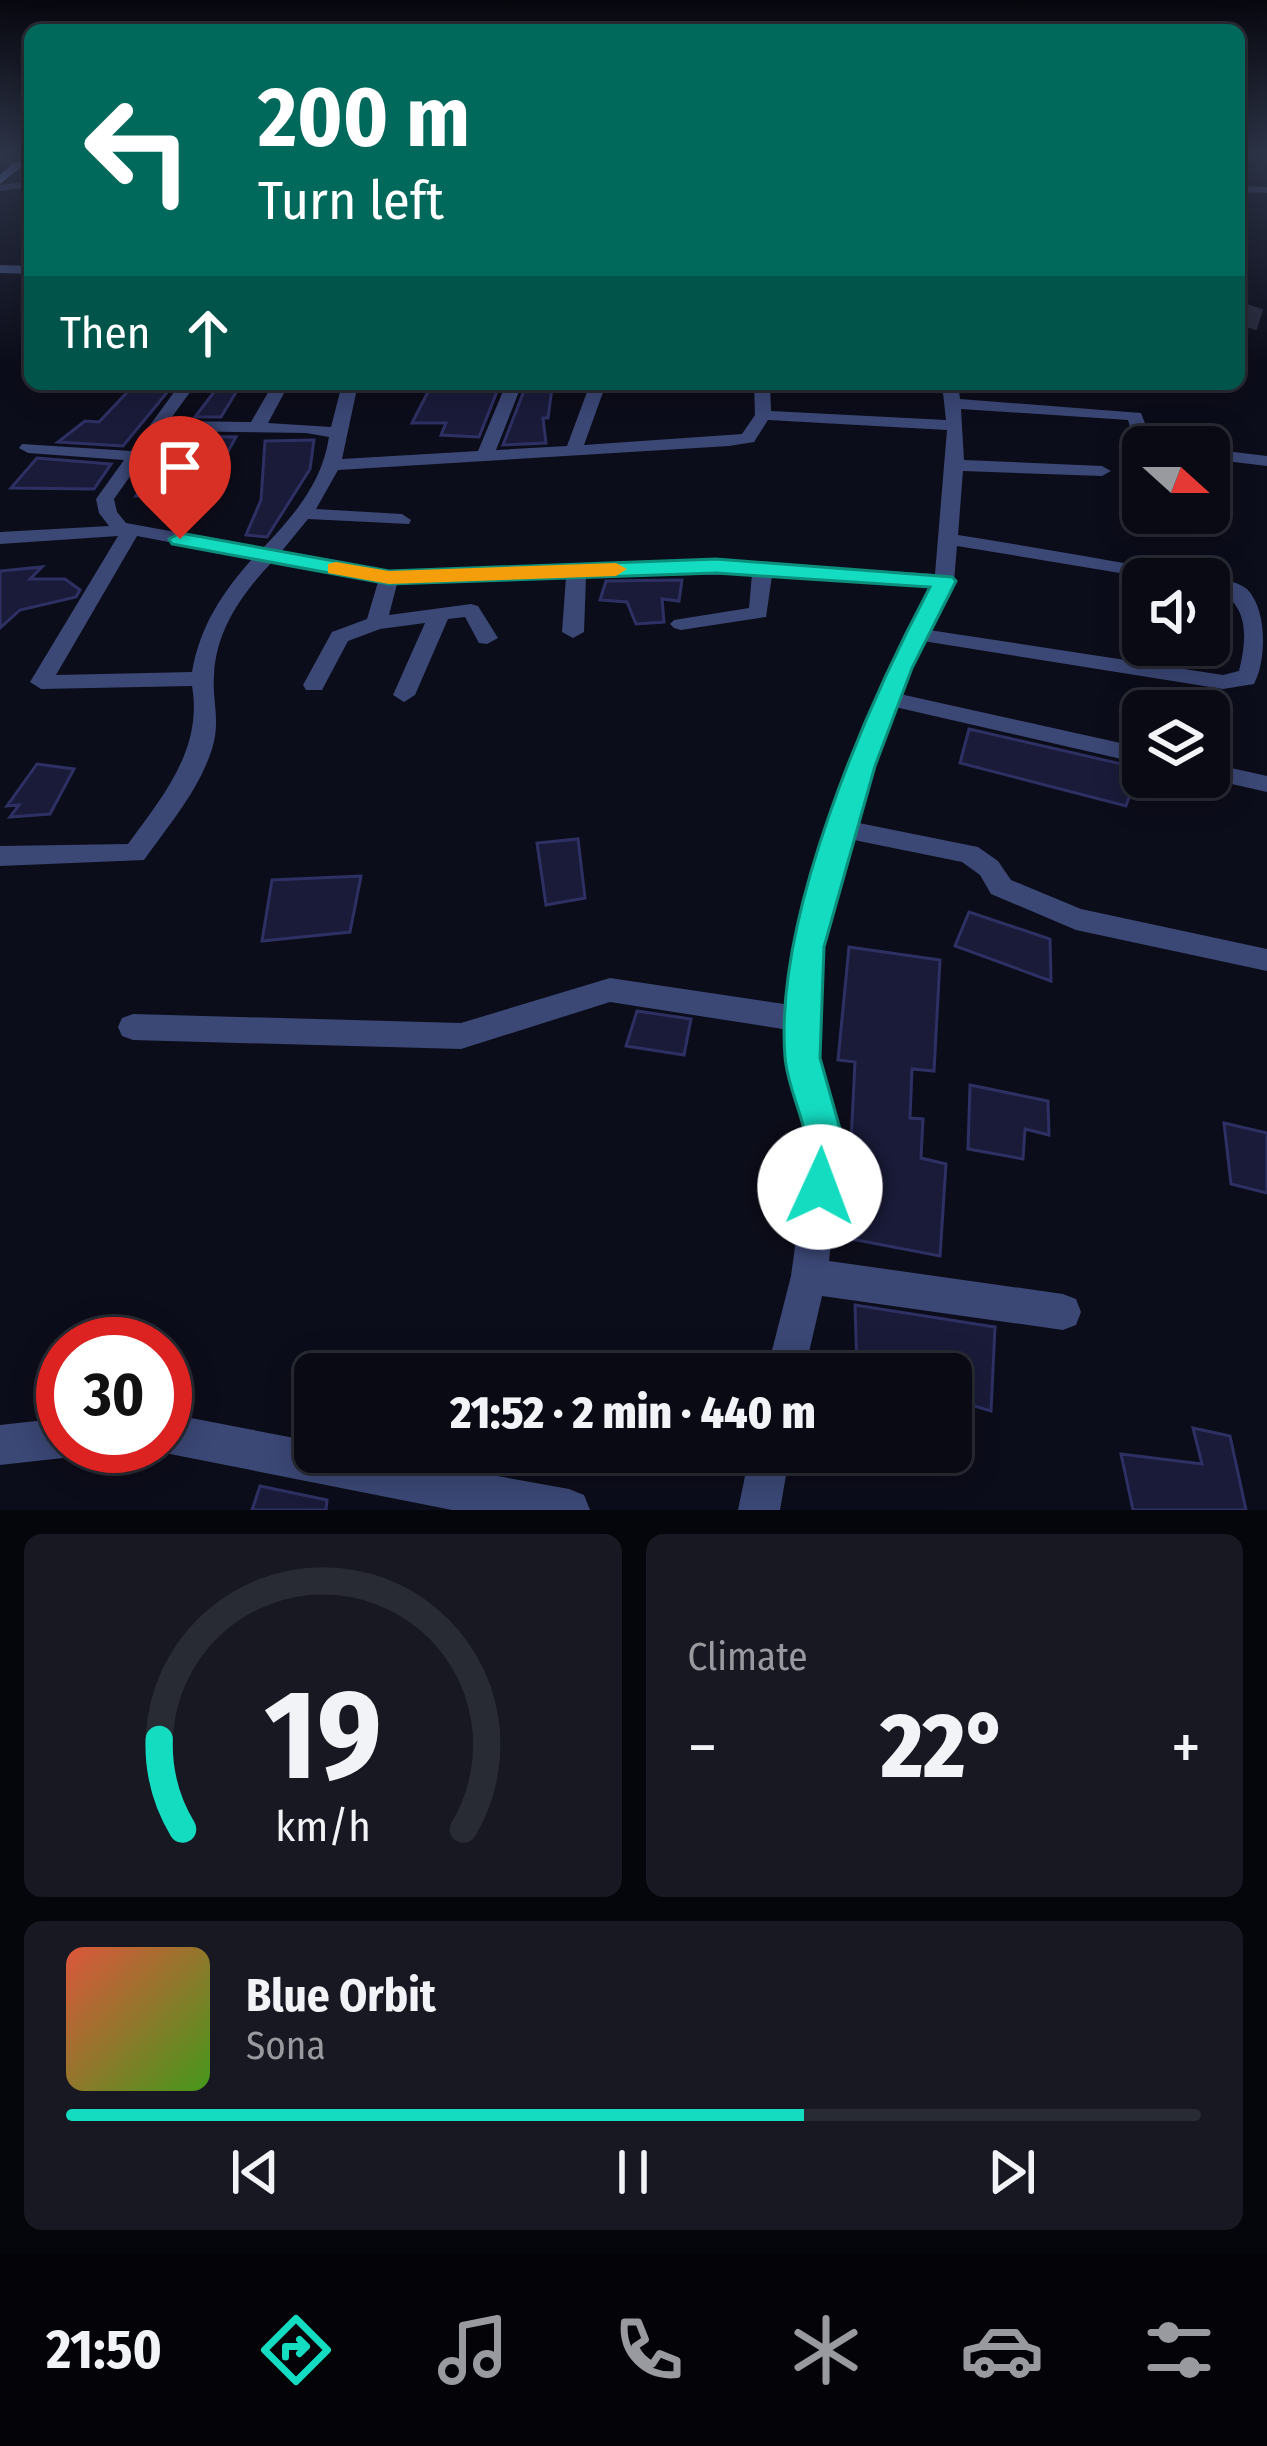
<!DOCTYPE html>
<meta charset="utf-8">
<style>
body{margin:0;font-family:"Fira Sans Condensed",sans-serif;background:#171822;color:#f1f3f6;height:100vh;display:flex;flex-direction:column;font-size:45px;white-space:nowrap}
*{box-sizing:border-box;margin:0}
p{font-size:39px;color:#999aa0}
.icon{flex:none;width:66px;height:66px;fill:none;stroke:currentColor;stroke-width:2;stroke-linecap:round;stroke-linejoin:round}
.map{position:relative;height:1510px;overflow:hidden}
.sheet{display:flex;flex-direction:column;gap:24px;padding:24px;background:#05060b;flex:1}
.sheet>*{flex:none}
.guide{position:absolute;left:24px;top:24px;width:1221px;height:366px;border-radius:18px;box-shadow:0 6px 30px #0003,0 0 0 3px #292b34;background:#00695c;color:#fff;overflow:hidden}
.needle{width:78px;rotate:111deg}
.controls{position:absolute;left:1122px;top:426px;display:grid;gap:24px}
.controls a{display:grid;place-items:center;width:108px;height:108px;border-radius:18px;background:#090a14;box-shadow:0 6px 30px #0003,0 0 0 3px #292b34;font-size:60px}
.speed{position:absolute;left:36px;top:1317px;display:flex;gap:24px;font-size:60px;font-weight:700;text-align:center}
.speed>*{display:grid;place-content:center;width:156px;height:156px;border-radius:50%;background:#090a14;box-shadow:0 6px 30px #0003,0 0 0 3px #292b34;line-height:1}
.speed .limit{border:18px solid #d22;background:#fff;color:#111}
.pin{position:absolute;display:grid;place-items:center;width:102px;height:102px;color:#fff;margin:-123px -51px;border-radius:50% 50% 50% 0;rotate:-45deg;box-shadow:0 0 12px #0007}
.pin .icon{rotate:45deg}
.me{position:absolute;width:132px;margin:-66px;rotate:2deg;stroke-linejoin:round;filter:drop-shadow(0 0 9px #0008)}
.turn{display:flex;align-items:center;gap:42px;height:252px;padding:0 36px;font-size:54px}
.turn .icon{width:156px;height:156px;stroke-width:2.5}
.turn b{display:block;font-size:84px;line-height:102px}
.then{display:flex;align-items:center;height:114px;padding:0 36px;background:#0003;gap:24px;font-size:45px}
.big{font-size:90px;font-weight:800;line-height:1.1}
.sheet .tile{flex:1;display:flex;flex-direction:column;justify-content:center;gap:18px;min-width:0;padding:0 42px;border-radius:18px;background:#171822}
.sheet .dial{align-items:center;gap:0}
.dial svg{height:312px;overflow:visible;fill:none;stroke:#292b34;stroke-width:7;stroke-linecap:round;text-anchor:middle}
.dial text{fill:#f1f3f6;stroke:none}
.song{display:flex;align-items:center;gap:36px}
.cover{width:144px;height:144px;border-radius:18px;background:linear-gradient(135deg,hsl(10 70% 55%),hsl(100 70% 35%))}
.played{height:12px;border-radius:6px;background:linear-gradient(90deg,#14dcc1 65%,#292b34 65%)}
.keys{display:flex;justify-content:space-around;direction:ltr}
.heat{display:flex;justify-content:space-between;align-items:center;font-size:66px;direction:ltr}
.sheet .tiles{flex:1;display:grid;gap:24px;grid-template-columns:1fr 1fr}
.tile:last-child{grid-column:span 2}
.trip{position:absolute;left:294px;top:1353px;width:678px;height:120px;border-radius:18px;background:#090a14;box-shadow:0 6px 30px #0003,0 0 0 3px #292b34;font-weight:800;line-height:120px;text-align:center}
.dock{display:flex;height:192px;justify-content:space-around;align-items:center;background:#040408;color:#999aa0}
.dock .icon{width:84px;height:84px}
.dock .selected{color:#14dcc1}
.dock b{font-size:54px;color:#f1f3f6}
.map>svg:first-child{display:block}
.building{fill:#1a1b39;stroke:#2e3063;stroke-width:3}
.lines{fill:none;stroke-linecap:round;stroke-linejoin:round}
.highway-tunnel{stroke:#282a3c;stroke-width:22;stroke-dasharray:22 10;stroke-linecap:butt}
.street{fill:#3b4775;fill-rule:evenodd}
.secondary{fill:#6986f2;fill-rule:evenodd}
.route{fill:#14dcc1;stroke:#0d8f7d;stroke-width:3}
.slow{fill:#f59e0b}
</style>
<div class="map">
<svg width="1267" height="1510" viewBox="0 0 1267 1510">
<rect width="100%" height="100%" fill="#0c0d1a"/>
<g class="building">
<polygon points="135,384 174,384 123,446 58,442 85,421 99,422"/>
<polygon points="220,384 241,384 221,417 195,417"/>
<polygon points="432,384 500,384 479,437 441,435 446,423 412,423"/>
<polygon points="525,388 552,388 548,418 543,418 546,443 503,445"/>
<polygon points="181,436 236,437 191,519 163,520 170,496 136,496"/>
<polygon points="314,440 310,469 267,537 246,535 261,500 265,441"/>
<polygon points="37,458 111,464 94,489 11,488"/>
<polygon points="42,567 30,579 65,579 80,590 76,597 20,610 0,628 0,571"/>
<polygon points="682,580 679,601 662,599 664,622 636,624 627,602 600,600 606,581"/>
<polygon points="969,729 1139,768 1126,806 960,763"/>
<polygon points="37,764 74,769 50,814 10,817 19,805 7,806"/>
<polygon points="578,839 585,898 546,905 537,843"/>
<polygon points="361,876 350,932 262,941 272,880"/>
<polygon points="969,912 1050,939 1051,981 955,946"/>
<polygon points="849,947 940,960 934,1071 912,1069 910,1118 923,1119 921,1158 946,1164 940,1256 836,1236 845,1140 851,1142 855,1062 838,1060"/>
<polygon points="637,1011 691,1019 684,1055 626,1046"/>
<polygon points="970,1085 1048,1101 1049,1135 1025,1129 1023,1159 968,1149"/>
<polygon points="1224,1123 1267,1133 1267,1193 1231,1184"/>
<polygon points="855,1305 995,1327 991,1411 951,1399 951,1374 872,1374 857,1369"/>
<polygon points="1193,1428 1230,1436 1246,1510 1133,1510 1121,1454 1202,1464"/>
<polygon points="260,1486 327,1500 326,1510 252,1510"/>
</g>
<g class="lines">
<polyline class="highway-tunnel" points="1239,313 1267,322"/>
<g class="street">
<polygon points="30,181 30,187 0,191 0,185"/>
<polygon points="1239,186 1267,187 1267,193 1239,192"/>
<polygon points="0,265 30,266 30,274 0,273"/>
<path d="M180,384H196L169,421L251,422L273,384H289L268,423L331,427L342,384H358L342,459L478,451L506,384H522L496,450L567,446L590,384H606L584,445L742,434L755,415L754,384H770L771,411L946,420L942,384H958L960,399L1141,413L1154,447H1143V452L1136,447L1128,420L961,409L964,460L1102,466L1111,471L1102,476L963,471L958,535C1039,548 1124,563 1203,577C1217,580 1234,579 1247,589C1267,609 1267,659 1254,684L1223,689L923,641L900,694L1143,748V764L895,707L854,822L978,847L998,861L1011,880L1081,909L1267,949V971L1076,930L991,894L980,875L962,862L849,839L822,948L818,1058L841,1143L829,1261L1063,1294L1076,1299L1081,1312L1076,1325L1063,1330L822,1296L804,1374H766L791,1276L809,1143L788,1058L789,1030L610,1002L461,1049L133,1040L122,1036L118,1027L122,1018L133,1014L461,1023L610,978L791,1005C799,858 863,715 931,586L772,576L766,617L681,630L674,628L670,624L674,620L749,608L752,574L586,577L584,632L573,638L562,632L566,577L397,584L389,615L471,604L478,606L498,638L487,644L479,643L465,617L448,619L415,695L404,702L393,695L425,623L380,629L348,641L322,690H306L303,685L332,632L367,619L378,582L272,562C242,594 216,630 214,675C212,702 221,720 212,749C199,790 169,825 144,860L0,866V846L128,844C163,796 203,749 192,686L41,689L30,682L118,536L0,544V532L109,526L99,513L96,499L124,460L28,453L19,448L22,444L131,451ZM768,420L947,430L935,574L715,560L389,572L281,552L308,519L409,524L411,520L402,514L316,509L338,470L729,446L754,442ZM162,431L306,433L329,437C322,484 293,516 263,548L126,523L117,512L114,499ZM137,536L253,558C222,593 200,626 192,672L56,675ZM957,546L1156,579H1209V588C1249,599 1248,636 1239,671L1223,675L929,630L954,581Z"/>
<polygon points="1209,449 1267,456 1267,466 1209,459"/>
<polygon points="1209,763 1267,776 1267,792 1201,777 1209,777"/>
<polygon points="165,1413 315,1442 315,1452 365,1452 569,1489 584,1495 590,1510 452,1510 165,1453 151,1446 165,1446"/>
<polygon points="63,1418 63,1446 79,1446 77,1452 63,1458 0,1465 0,1425"/>
<polygon points="750,1452 790,1452 780,1510 738,1510"/>
</g>
<polygon class="secondary" points="30,160 30,166 20,168 0,184 0,175 13,163"/>
</g>
<linearGradient id="sky" x2="0" y2="1"><stop stop-color="#07070e"/><stop offset="0.42" stop-color="#2e3549"/><stop offset="1" stop-color="#2e3549" stop-opacity="0"/></linearGradient>
<rect width="1267" height="365" fill="url(#sky)"/>
<path class="route" d="M180,533L389,571L716,559L952,577L956,581L912,668L875,766L824,947L820,1058L844,1143L833,1200L820,1206L806,1200C797,1179 809,1159 806,1138C801,1111 787,1084 785,1057C774,918 865,709 930,587L716,573L389,584L172,544L169,539Z"/>
<polygon class="slow" points="336,562 389,571 616,563 627,569 616,576 389,584 328,573 328,564"/>
</svg>
<div class="controls">
<a><svg class="needle" viewBox="-14 -14 28 28"><path d="M0-13l5 13h-10z" fill="#e53935"/><path d="M0 13l5-13h-10z" fill="#999aa0"/></svg></a>
<a><svg class="icon" aria-label="sound" viewBox="0 0 24 24"><path d="M4 9h4l5-4v14l-5-4H4zM17 9q2 3 0 6"/></svg></a>
<a><svg class="icon" aria-label="layers" viewBox="0 0 24 24"><path d="M12 4l9 5-9 5-9-5zM3 14l9 5 9-5"/></svg></a>
</div>
<div class="speed"><div class="limit">30</div></div>
<div class="pin" style="left:180px;top:539px;background:#d93025"><svg class="icon" aria-label="arrive" viewBox="0 0 24 24"><path d="M6 21V4h12l-3 4 3 4H6"/></svg></div>
<svg class="me" style="left:820px;top:1187px" viewBox="-20 -20 40 40"><circle r="19" fill="#fff"/><path d="M0-13L10 11 0 6-10 11z" fill="#14dcc1"/></svg>
<div class="trip">21:52 · 2 min · 440 m</div>
<div class="guide">
<div class="turn"><svg class="icon" aria-label="left" viewBox="0 0 24 24"><path d="M17 20v-9H6M10 6l-5 5 5 5"/></svg><div><b>200 m</b>Turn left</div></div>
<div class="then">Then<svg class="icon" aria-label="ahead" viewBox="0 0 24 24"><path d="M12 20V5M6 11l6-6 6 6"/></svg></div>
</div>
</div>
<section class="sheet">
<div class="tiles">
<div class="tile dial"><svg viewBox="0 0 100 80">
<path d="M14 69A42 42 0 1 1 86 69"/>
<path d="M14 69A42 42 0 0 1 8 46" stroke="#14dcc1"/>
<text x="50" y="56" font-size="32" font-weight="700">19</text>
<text x="50" y="72" font-size="11">km/h</text>
</svg></div>
<div class="tile"><p>Climate</p>
<div class="heat"><a>−</a><b class="big">22°</b><a>+</a></div>
</div>
<div class="tile">
<div class="song"><i class="cover"></i><div><b>Blue Orbit</b><p>Sona</p></div></div>
<div class="played"></div>
<div class="keys"><svg class="icon" aria-label="previous" viewBox="0 0 24 24"><path d="M18 5L8 12l10 7zM5 5v14"/></svg><svg class="icon" aria-label="pause" viewBox="0 0 24 24"><path d="M8 5v14M16 5v14"/></svg><svg class="icon" aria-label="next" viewBox="0 0 24 24"><path d="M6 5l10 7-10 7zM19 5v14"/></svg></div>
</div>
</div>
</section>
<nav class="dock">
<b>21:50</b>
<svg class="icon selected" aria-label="directions" viewBox="0 0 24 24"><path d="M12 3l9 9-9 9-9-9zM9 14v-3h6M13 9l2 2-2 2"/></svg>
<svg class="icon" aria-label="music" viewBox="0 0 24 24"><path d="M9 18V5l10-2v13"/><circle cx="6" cy="18" r="3"/><circle cx="16" cy="16" r="3"/></svg>
<svg class="icon" aria-label="phone" viewBox="0 0 24 24"><path d="M5 4h4l2 5-3 2q2 4 5 5l2-3 5 2v4C11 20 4 13 5 4z"/></svg>
<svg class="icon" aria-label="climate" viewBox="0 0 24 24"><path d="M12 3v18M4 7l16 10M4 17L20 7"/></svg>
<svg class="icon" aria-label="car" viewBox="0 0 24 24"><path d="M5 17H2v-5l4-1 3-4h7l3 4 3 1v5h-3M9 17h6M6 11h13"/><circle cx="7" cy="17" r="2"/><circle cx="17" cy="17" r="2"/></svg>
<svg class="icon" aria-label="filters" viewBox="0 0 24 24"><path d="M4 7h16M4 17h16"/><circle cx="9" cy="7" r="2"/><circle cx="15" cy="17" r="2"/></svg>
</nav>
